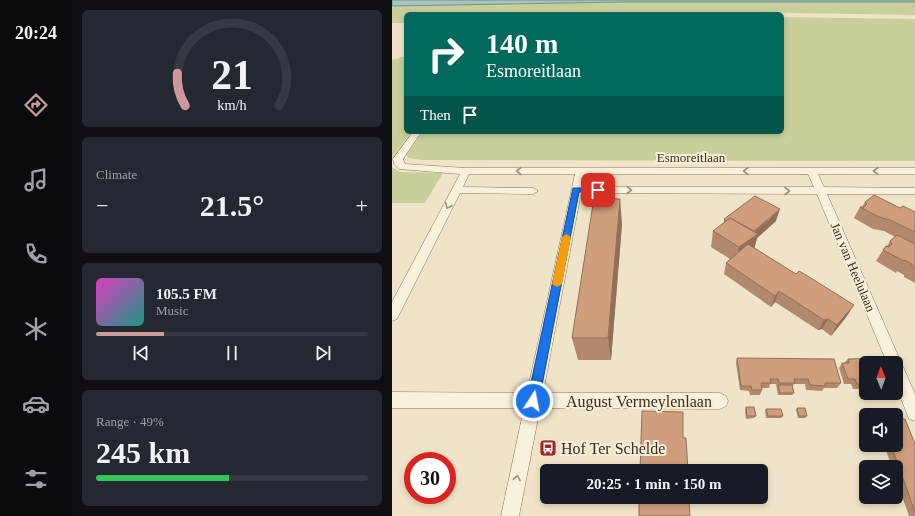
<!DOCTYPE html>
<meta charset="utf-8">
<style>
body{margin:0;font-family:Georgia,serif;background:#242831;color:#f1f3f6;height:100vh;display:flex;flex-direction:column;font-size:15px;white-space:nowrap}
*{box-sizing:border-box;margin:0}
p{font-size:13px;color:#9ea1a6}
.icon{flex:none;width:22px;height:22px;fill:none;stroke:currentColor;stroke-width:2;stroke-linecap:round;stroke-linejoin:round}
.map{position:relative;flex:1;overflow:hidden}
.drawer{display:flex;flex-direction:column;gap:10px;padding:10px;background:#0d0f14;width:320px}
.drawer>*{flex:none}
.banner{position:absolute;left:12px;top:12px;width:380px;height:122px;border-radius:6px;box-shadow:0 2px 6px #0003;background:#00695c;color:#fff;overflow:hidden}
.needle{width:26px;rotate:359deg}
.buttons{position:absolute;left:467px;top:356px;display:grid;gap:8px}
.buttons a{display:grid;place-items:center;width:44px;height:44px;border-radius:6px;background:#171b24;box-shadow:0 2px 6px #0003;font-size:20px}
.speed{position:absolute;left:12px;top:452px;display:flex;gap:8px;font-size:20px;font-weight:700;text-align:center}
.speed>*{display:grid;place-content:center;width:52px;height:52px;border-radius:50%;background:#171b24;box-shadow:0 2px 6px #0003;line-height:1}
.speed .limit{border:6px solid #d22;background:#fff;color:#111}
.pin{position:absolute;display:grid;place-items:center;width:34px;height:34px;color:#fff;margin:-17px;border-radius:8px;box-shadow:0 2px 6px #0006}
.me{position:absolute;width:44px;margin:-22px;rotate:11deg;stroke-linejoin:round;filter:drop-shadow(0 0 3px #0008)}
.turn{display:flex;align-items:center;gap:14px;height:84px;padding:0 16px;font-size:18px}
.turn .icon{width:52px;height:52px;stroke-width:2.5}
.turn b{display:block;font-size:28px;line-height:34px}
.then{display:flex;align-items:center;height:38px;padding:0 16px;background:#0003;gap:8px;font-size:15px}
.big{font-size:30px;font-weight:700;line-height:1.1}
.drawer .widget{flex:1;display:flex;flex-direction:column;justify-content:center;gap:6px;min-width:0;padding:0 14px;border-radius:6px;background:#242831}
.drawer .dial{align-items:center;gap:0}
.dial svg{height:104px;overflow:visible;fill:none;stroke:#363941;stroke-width:7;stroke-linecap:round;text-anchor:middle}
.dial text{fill:#f1f3f6;stroke:none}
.song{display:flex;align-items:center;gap:12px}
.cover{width:48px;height:48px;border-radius:6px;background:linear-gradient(135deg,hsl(310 70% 55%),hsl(170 70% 35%))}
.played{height:4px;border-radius:2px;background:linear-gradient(90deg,#cc999b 25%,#363941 25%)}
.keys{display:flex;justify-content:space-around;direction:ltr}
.heat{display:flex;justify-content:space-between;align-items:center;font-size:22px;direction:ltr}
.charge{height:6px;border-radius:3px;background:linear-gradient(90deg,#34c759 49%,#363941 0)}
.trip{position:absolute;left:148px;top:464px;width:228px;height:40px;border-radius:6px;background:#171b24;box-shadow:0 2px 6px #0003;font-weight:700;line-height:40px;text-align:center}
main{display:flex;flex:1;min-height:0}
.menu{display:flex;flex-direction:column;width:72px;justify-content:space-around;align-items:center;background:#090b0e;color:#9ea1a6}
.menu .icon{width:28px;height:28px}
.menu .selected{color:#cc999b}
.menu b{font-size:18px;color:#f1f3f6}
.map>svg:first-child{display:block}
.green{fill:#c9cf9b}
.water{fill:#a9c4bc;stroke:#6f938a}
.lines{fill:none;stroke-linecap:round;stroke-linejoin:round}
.street-casing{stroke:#8d765c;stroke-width:1}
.street{fill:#faf1dc;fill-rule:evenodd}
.wall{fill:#b2896c}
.shaded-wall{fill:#916f58}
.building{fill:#cf9f7d;stroke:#916f58}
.oneway{stroke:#9c907e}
.route{fill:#1a73e8;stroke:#114b97}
.slow{fill:#f59e0b}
.labels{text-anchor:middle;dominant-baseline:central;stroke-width:4;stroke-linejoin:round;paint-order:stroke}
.street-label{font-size:13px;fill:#3d2e20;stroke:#f7eed8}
.near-street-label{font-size:16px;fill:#3d2e20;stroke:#f7eed8}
.near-poi-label{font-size:16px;fill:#3d2e20;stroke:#f7eed8;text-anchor:start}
</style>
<main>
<nav class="menu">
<b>20:24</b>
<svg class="icon selected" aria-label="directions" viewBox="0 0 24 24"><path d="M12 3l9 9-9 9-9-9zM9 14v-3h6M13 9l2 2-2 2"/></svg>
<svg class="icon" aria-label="music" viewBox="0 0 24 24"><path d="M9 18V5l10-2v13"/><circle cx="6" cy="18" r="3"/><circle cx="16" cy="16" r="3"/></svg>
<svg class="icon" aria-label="phone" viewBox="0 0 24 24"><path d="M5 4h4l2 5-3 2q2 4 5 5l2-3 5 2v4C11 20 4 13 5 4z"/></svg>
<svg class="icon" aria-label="climate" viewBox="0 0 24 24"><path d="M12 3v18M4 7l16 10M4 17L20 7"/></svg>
<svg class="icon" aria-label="car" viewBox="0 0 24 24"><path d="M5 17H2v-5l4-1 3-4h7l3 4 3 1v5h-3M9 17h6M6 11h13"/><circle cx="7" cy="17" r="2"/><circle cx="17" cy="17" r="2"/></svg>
<svg class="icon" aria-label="filters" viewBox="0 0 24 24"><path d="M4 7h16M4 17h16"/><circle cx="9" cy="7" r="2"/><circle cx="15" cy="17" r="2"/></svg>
</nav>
<section class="drawer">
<div class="widget dial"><svg viewBox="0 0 100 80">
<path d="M14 69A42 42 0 1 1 86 69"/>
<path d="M14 69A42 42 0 0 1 8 44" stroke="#cc999b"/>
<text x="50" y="56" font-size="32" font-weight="700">21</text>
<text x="50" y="72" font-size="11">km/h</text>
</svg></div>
<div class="widget"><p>Climate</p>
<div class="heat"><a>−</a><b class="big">21.5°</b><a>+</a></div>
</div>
<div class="widget">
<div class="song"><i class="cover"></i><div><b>105.5 FM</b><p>Music</p></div></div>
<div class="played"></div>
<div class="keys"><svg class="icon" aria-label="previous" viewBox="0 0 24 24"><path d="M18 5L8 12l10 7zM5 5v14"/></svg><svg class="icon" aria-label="pause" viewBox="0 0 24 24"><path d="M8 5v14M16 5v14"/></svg><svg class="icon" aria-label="next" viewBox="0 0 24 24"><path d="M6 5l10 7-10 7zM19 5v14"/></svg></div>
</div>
<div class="widget"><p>Range · 49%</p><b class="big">245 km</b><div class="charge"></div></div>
</section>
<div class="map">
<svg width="523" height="516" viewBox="0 0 523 516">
<rect width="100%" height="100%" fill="#f0e4c8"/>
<g class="green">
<polygon points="231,2 523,2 523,15 337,12 247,14 14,14 14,23 0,23 0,6"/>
<polygon points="390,17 523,19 523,161 29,160 16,158 14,154 30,132 390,132"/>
<polygon points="10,57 14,57 14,132 19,132 0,158 0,60"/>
<polygon points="0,167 8,172 51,173 33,203 0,203"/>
</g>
<polygon class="water" points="0,0 523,0 523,2 231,2 0,6"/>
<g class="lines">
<g class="street-casing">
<path id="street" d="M21,132H29L11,159L13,164L74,168H523V174H426L432,187L523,188V194H435L523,394V421L517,419L504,386V363H495L425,194L189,193L151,393H328L334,396L336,401L334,406L328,409L148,408L127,516H109L132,408H0V392L135,393L183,174H77L71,187L141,188L146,191L141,194L68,193L5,319L0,321V302L68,174L7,169L2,164L1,159ZM192,174H416L422,187H190Z"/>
</g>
<use href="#street" class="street"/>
</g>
<g class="wall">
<polygon points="473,202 508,208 523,212 523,283 512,277 512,275 505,271 504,273 484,261 491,250 495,246 498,241 503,237 492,231 481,229 462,218 468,207 470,207"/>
<polygon points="332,219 384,221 365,238 362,248 455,316 439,336 430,329 426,330 383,302 379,307 332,274 334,263 338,259 319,247 321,231 332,223"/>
<polygon points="230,224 219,360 186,360 180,338"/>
<polygon points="345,358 449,383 445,388 432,388 430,391 414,390 413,384 402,384 400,387 402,393 400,395 386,395 384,384 378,384 377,388 369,388 370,390 368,395 358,395 357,391 348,390 344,363"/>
<polygon points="456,359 474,363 474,389 461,389 459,384 452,384 447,368 450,363 452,363"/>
<polygon points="478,393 489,393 487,395 479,396"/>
<polygon points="354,407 364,416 362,418 354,419 353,410"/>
<polygon points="405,408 415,416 413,418 406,418 404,410"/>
<polygon points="374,409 391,416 389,418 374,418 373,411"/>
<polygon points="523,444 523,516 517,516 504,479 504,467 500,467 492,445 504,445"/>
</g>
<g class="shaded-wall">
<polygon points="228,199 230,224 219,360 216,338"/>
<polygon points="388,209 384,221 365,238 362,250 344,263 347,247 359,235"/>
<polygon points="387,291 383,302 379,307 383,296"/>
<polygon points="462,305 455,316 439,336 445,325"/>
<polygon points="436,319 430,329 426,330 432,320"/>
</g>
<g class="building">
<polygon points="344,13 351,13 358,14 345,14"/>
<polygon points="482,195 508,208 511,206 523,212 523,232 498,220 487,217 468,207 472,207 475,204 473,202"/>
<polygon points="363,196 388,209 362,231 338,218 334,221 332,219"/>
<polygon points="202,198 228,199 216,338 180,338"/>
<polygon points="338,218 366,234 347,247 321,231"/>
<polygon points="505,235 523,244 523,268 520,266 520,264 513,260 512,261 491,250 494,246 497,247 500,244 498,241"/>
<polygon points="356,244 404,274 407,271 414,275 462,305 445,325 436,319 432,320 387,291 383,296 334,263"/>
<polygon points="345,358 442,359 449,383 433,383 433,386 418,385 416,379 402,379 403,383 387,383 386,379 378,379 379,383 369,383 370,390 360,390 359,386 349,386"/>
<polygon points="488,358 490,363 474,363 474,384 465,384 463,379 456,379 450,363 457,363 456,359"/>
<polygon points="386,385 400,385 402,393 388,393"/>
<polygon points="354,407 362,407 364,416 355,416"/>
<polygon points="405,408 413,408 415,416 407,416"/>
<polygon points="374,409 389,409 391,416 376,416"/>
<polygon points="250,411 291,412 291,438 294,438 296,471 248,471"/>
<polygon points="504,419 513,419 523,444 523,512 499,445 504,445"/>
<polygon points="247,497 297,497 298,516 247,516"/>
</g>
<defs><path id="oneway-chevron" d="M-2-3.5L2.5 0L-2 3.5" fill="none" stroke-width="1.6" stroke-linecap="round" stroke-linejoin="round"/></defs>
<g class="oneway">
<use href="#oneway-chevron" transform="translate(127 171) rotate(-180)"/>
<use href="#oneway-chevron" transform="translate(354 171) rotate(-180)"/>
<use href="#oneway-chevron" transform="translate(484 171) rotate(180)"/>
<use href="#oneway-chevron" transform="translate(237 190)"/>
<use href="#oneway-chevron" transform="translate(395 191)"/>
<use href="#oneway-chevron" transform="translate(56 206) rotate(117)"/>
<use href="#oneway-chevron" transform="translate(125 478) rotate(-79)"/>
</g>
<polygon class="route" points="181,188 206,188 210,190 206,192 187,192 147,401 145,405 141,407 137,405 135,401"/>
<polygon class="slow" points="174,234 179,237 170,284 165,287 160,284 170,237"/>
<defs>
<g id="bus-square" transform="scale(0.9)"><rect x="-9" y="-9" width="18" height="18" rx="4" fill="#9e2a2b" stroke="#f7eed8"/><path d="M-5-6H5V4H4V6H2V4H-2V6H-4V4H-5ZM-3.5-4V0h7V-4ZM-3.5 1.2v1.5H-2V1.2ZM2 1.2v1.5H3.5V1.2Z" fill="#fff"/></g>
</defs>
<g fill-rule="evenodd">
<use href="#bus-square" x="156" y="448"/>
</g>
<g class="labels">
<g class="street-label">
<text x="299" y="157">Esmoreitlaan</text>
<text transform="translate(461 267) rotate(67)">Jan van Heelulaan</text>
</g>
<g class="near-street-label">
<text x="247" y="401">August Vermeylenlaan</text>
</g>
<g class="near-poi-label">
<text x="169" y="448">Hof Ter Schelde</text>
</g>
</g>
</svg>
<div class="buttons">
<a><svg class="needle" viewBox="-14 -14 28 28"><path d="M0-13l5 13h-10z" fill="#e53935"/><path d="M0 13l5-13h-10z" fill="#9ea1a6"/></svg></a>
<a><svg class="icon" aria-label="sound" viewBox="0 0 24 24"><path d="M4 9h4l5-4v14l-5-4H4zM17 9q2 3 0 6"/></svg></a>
<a><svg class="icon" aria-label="layers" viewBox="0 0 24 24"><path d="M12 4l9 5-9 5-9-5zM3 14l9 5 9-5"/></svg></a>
</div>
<div class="speed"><div class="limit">30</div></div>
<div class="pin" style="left:206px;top:190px;background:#d93025"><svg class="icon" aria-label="arrive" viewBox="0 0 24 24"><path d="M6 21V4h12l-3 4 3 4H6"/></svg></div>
<svg class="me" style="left:141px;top:401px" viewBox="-20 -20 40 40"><circle r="17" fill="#1a73e8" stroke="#fff" stroke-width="3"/><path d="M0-11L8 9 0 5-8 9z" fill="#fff"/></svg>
<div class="trip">20:25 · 1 min · 150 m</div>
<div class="banner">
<div class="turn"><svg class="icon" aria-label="right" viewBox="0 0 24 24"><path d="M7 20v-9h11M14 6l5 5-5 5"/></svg><div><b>140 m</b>Esmoreitlaan</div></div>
<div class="then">Then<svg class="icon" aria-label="arrive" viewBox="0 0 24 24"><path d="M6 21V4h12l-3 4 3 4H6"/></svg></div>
</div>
</div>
</main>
